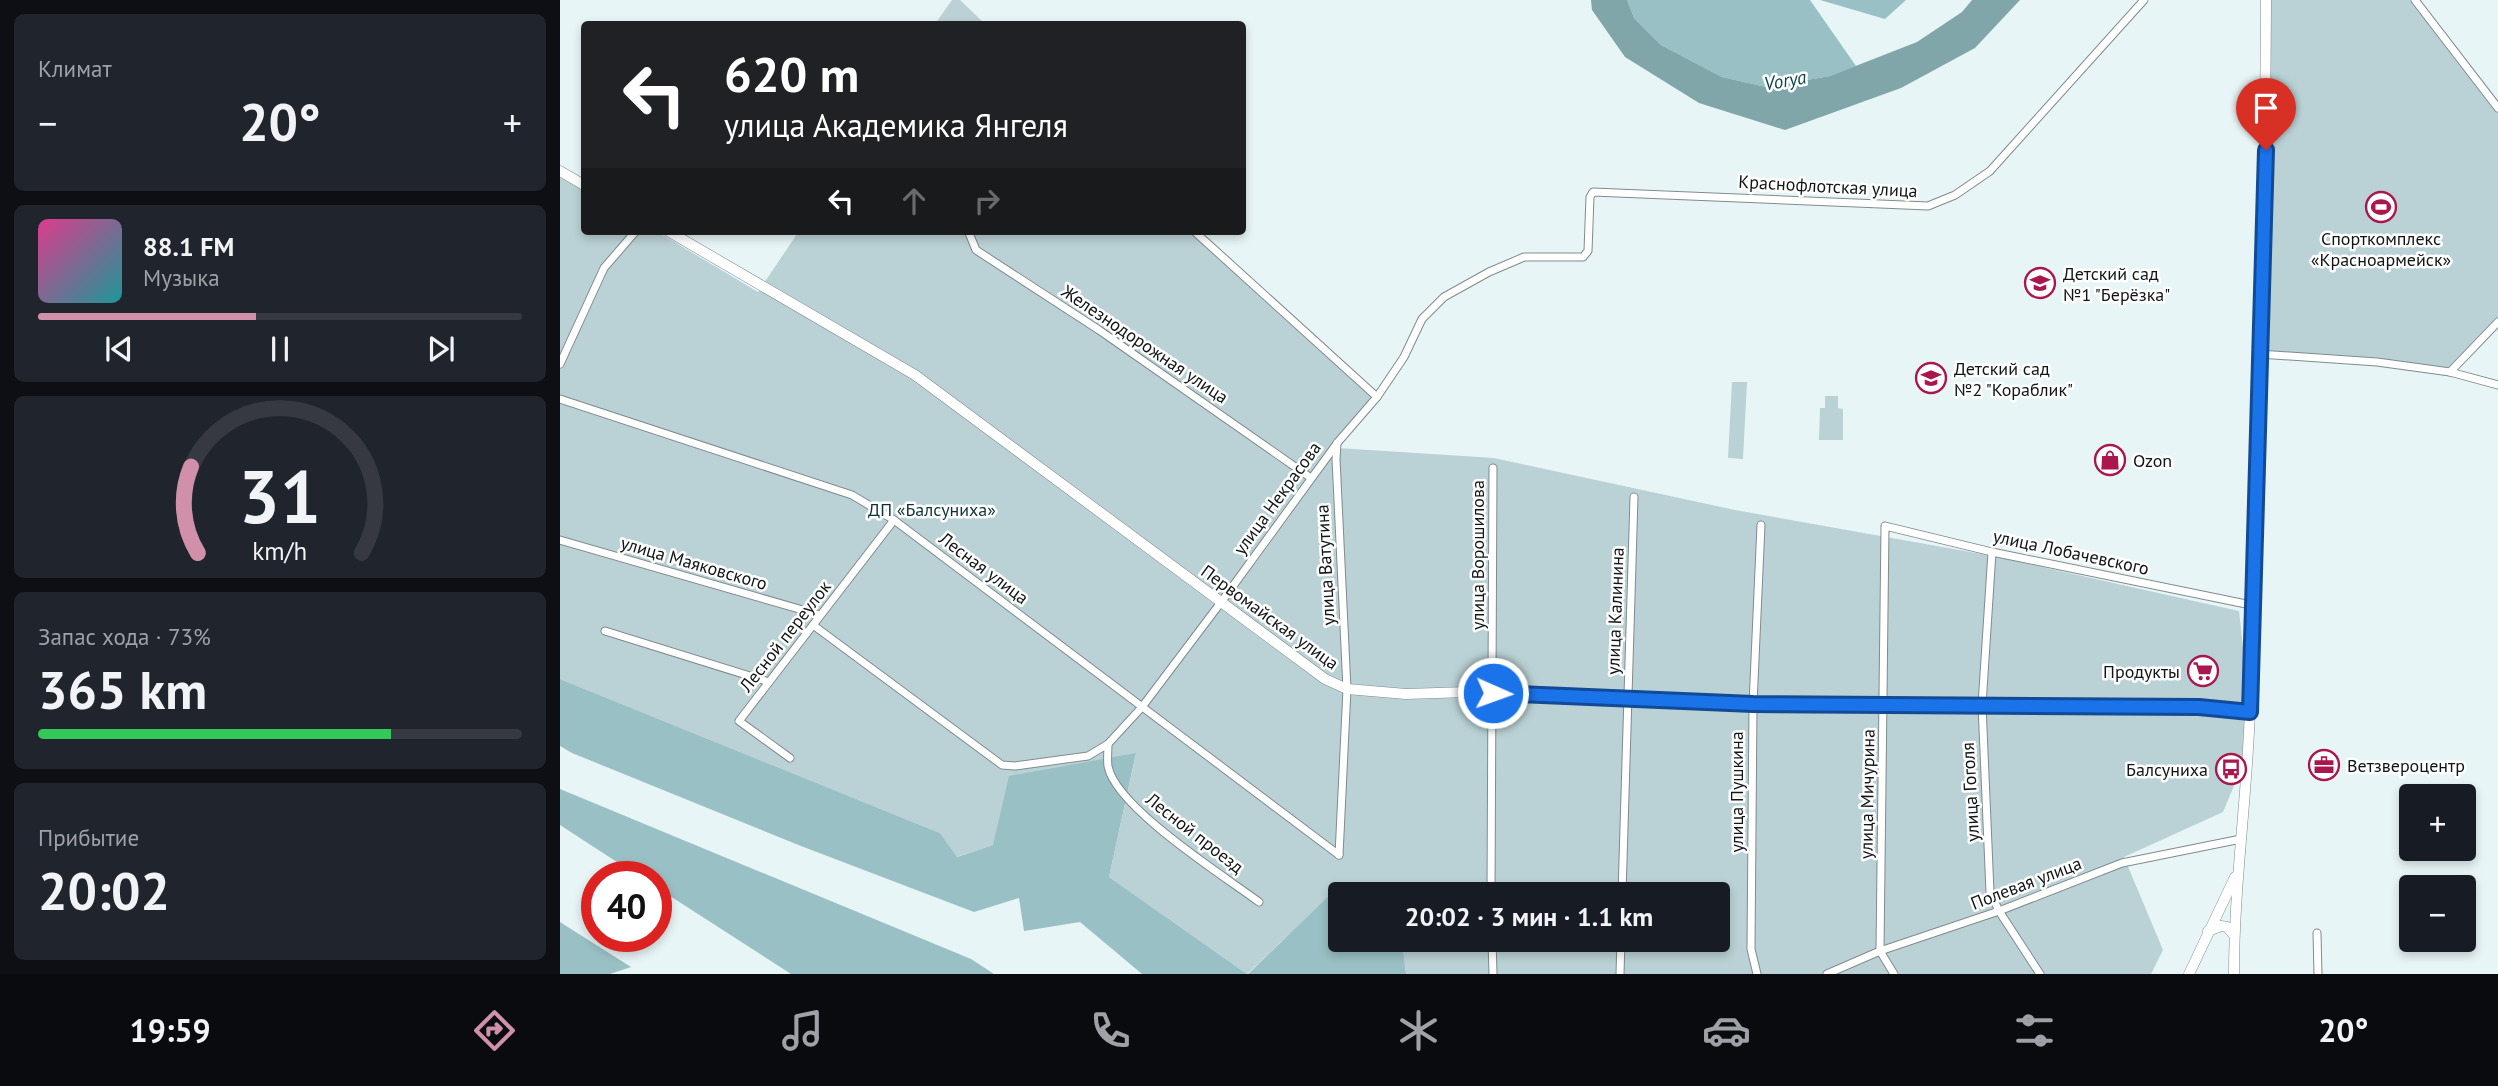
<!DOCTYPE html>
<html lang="ru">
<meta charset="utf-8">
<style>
body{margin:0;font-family:"PT Sans",sans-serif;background:#20242c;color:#f1f3f6;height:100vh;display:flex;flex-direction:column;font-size:26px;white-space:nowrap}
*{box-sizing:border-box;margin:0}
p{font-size:23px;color:#9ea1a6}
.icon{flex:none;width:38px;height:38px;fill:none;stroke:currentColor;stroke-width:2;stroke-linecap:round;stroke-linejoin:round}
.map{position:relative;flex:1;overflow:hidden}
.panel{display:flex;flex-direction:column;gap:14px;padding:14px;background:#0d0f14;width:560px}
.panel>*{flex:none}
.hud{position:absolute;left:21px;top:21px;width:665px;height:214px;border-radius:7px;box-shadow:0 4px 10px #0003;background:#202124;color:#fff;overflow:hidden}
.tools{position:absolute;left:1839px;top:784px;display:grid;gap:14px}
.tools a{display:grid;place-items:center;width:77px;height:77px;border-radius:7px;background:#171b24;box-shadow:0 4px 10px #0003;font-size:35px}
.speed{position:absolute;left:21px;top:861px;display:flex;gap:14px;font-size:35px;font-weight:700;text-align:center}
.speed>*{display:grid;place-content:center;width:91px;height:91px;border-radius:50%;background:#171b24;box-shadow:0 4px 10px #0003;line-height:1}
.speed .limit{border:10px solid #d22;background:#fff;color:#111}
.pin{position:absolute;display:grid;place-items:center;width:60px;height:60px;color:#fff;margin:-72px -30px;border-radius:50% 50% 50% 0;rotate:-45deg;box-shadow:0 0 7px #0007}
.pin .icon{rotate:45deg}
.me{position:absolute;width:77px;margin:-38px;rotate:92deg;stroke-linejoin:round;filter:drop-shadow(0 0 5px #0008)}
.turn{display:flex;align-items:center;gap:24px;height:147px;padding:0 28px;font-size:32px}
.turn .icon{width:91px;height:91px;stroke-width:2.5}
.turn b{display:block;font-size:49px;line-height:60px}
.lanes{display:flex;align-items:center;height:66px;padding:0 28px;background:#0003;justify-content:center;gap:35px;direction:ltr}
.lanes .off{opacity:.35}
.big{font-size:52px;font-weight:700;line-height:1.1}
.panel .tile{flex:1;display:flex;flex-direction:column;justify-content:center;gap:10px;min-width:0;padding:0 24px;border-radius:10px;background:#20242c}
.panel .dial{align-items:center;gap:0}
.dial svg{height:182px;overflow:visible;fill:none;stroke:#363941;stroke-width:7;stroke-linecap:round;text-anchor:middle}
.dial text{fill:#f1f3f6;stroke:none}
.song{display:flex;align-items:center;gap:21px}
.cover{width:84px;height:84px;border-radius:10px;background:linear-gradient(135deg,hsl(330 70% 55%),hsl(180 70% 35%))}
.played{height:7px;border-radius:4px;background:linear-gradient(90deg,#d190aa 45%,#363941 45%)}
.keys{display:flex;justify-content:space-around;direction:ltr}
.heat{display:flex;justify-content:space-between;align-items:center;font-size:38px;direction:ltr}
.charge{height:10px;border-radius:5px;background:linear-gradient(90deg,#34c759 73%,#363941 0)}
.trip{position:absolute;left:768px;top:882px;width:402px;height:70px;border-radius:7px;background:#171b24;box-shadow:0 4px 10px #0003;font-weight:700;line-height:70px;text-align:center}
.tab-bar{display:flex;height:112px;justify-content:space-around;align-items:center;background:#090b0e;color:#9ea1a6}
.tab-bar .icon{width:49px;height:49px}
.tab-bar .current{color:#d190aa}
.tab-bar b{font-size:32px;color:#f1f3f6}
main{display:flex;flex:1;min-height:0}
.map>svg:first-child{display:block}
.green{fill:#bad2d5}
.forest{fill:#99c0c4}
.water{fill:#80a6aa}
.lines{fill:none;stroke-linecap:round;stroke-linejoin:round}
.street-casing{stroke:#808b8c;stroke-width:9}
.secondary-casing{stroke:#808b8c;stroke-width:11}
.street{stroke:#fff;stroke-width:7}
.secondary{stroke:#fff;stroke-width:10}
.route-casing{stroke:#114b97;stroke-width:18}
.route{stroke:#1a73e8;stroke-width:12}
.labels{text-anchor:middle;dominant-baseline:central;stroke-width:5;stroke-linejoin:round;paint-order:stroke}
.street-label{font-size:18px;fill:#111515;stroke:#fff}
.poi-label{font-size:18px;fill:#111515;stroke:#fff;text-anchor:start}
.park-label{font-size:18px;fill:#0c3438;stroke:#fff}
.water-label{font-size:19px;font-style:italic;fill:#0e484e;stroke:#fff}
</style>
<main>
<section class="panel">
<div class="tile"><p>Климат</p>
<div class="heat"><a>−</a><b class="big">20°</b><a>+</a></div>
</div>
<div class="tile">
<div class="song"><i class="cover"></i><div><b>88.1 FM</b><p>Музыка</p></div></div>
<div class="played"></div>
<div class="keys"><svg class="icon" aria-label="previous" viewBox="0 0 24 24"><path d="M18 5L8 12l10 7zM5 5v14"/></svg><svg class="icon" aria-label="pause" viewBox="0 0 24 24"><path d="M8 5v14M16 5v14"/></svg><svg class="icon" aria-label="next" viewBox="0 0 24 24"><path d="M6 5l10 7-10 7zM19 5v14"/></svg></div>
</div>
<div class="tile dial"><svg viewBox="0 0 100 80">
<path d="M14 69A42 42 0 1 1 86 69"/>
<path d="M14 69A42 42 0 0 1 11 31" stroke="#d190aa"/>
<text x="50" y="56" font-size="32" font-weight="700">31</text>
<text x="50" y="72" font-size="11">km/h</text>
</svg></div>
<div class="tile"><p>Запас хода · 73%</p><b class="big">365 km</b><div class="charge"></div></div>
<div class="tile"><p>Прибытие</p><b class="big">20:02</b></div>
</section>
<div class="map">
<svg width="1938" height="974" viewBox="0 0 1938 974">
<rect width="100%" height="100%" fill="#e8f5f6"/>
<g class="green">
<polygon points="392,0 400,0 425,24 375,24"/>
<polygon points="1707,0 1855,0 1938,108 1938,322 1890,372 1699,354"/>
<polygon points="0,175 24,189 24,231 96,231 198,292 239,231 636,231 815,393 778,448 934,458 1175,510 1433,556 1679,611 1690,712 1686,757 1663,812 1564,857 1603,950 1591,974 846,974 842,940 1158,940 1158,894 782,894 776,890 687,974 549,877 576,754 433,845 396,857 380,833 0,679"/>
<polygon points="1172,382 1187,382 1183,459 1168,458"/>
<polygon points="1265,396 1278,396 1278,408 1283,409 1283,440 1259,440 1260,408 1265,408"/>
</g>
<g class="forest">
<polygon points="1067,0 1250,0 1296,66 1270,76 1206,87 1162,77 1101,45 1074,18"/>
<polygon points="1260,0 1346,0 1325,19"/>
<polygon points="0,679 380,833 397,857 433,845 449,776 576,753 549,877 687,974 582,974 520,922 464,931 459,898 414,912 241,846 12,753 0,746"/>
<polygon points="0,789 411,959 434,974 231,974 96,887 96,877 80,877 0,825"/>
<polygon points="775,890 782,894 780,940 842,940 846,974 688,974"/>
<polygon points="0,922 71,967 50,974 0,974"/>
</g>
<polygon class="water" points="1031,0 1067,0 1074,18 1101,45 1162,77 1206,87 1270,76 1357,42 1402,12 1412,0 1460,0 1415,48 1341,88 1225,130 1139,103 1065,57 1032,10"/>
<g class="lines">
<g class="street-casing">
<g id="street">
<polyline points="1855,0 1938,108"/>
<polyline points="411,231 409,233 416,250 539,330 751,478"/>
<polyline points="634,231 817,397"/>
<polyline points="1699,354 1817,362 1890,372 1938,385"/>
<polyline points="0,364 44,268 76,231"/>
<polyline points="1890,372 1938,322"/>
<polyline points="0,399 292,495 334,520 779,855"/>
<polyline points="777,443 776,459 787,689 779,855"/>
<polyline points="0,540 260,615"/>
<polyline points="1432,552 1422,705 1430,892 1439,911 1480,974"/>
<polyline points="253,625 442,765 455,766 528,756 548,744 582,707 662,601 778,442 817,397 844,357 862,319 884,297 929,272 964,257 1023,257 1028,251 1030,197 1033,192 1368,206 1395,195 1430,171 1584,0"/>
<polyline points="45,631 209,682"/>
<path d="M548,744C548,751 547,759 548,766C555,807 664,876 699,902"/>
<polyline points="230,758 179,721 334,520"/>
<polyline points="931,894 933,468"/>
<polyline points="1062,894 1074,497"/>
<polyline points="1757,933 1758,974"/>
<polyline points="932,940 933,974"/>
<polyline points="1060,974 1061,940"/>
<polyline points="1197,974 1191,949 1193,704 1201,525"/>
<polyline points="1267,974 1320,951 1439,911 1562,863 1681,839"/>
<polyline points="1334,974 1320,951 1325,526 1432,552 1691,605"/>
</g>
</g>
<g class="secondary-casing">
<g id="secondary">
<polyline points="0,171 24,185"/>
<polyline points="108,231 355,375 765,679 787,689 846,694 908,692 1193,704 1639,707 1690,712"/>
<polyline points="1648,931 1661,926 1667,927 1674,935"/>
<polyline points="1629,974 1675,877"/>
<path d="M1674,974C1674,885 1687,798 1690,710C1697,473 1705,237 1706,0"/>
</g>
</g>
<use href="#street" class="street"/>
<use href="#secondary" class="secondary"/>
</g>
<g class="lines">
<g class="route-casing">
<polyline id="route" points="933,693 1193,704 1639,707 1690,712 1706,150"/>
</g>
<use href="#route" class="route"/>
</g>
<defs>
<g id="stadium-ring" transform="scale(1.575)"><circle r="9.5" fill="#fff" stroke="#a9174e" stroke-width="1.5"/><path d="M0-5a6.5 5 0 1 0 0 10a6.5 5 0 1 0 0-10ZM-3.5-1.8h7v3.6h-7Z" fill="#a9174e"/></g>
<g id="school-ring" transform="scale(1.575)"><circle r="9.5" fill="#fff" stroke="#a9174e" stroke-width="1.5"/><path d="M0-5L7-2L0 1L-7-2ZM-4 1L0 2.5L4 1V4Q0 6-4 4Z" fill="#a9174e"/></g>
<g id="shop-ring" transform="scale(1.575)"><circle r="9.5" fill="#fff" stroke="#a9174e" stroke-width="1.5"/><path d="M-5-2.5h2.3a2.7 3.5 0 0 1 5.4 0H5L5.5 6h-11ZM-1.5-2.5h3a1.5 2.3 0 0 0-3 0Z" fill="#a9174e"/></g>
<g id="supermarket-ring" transform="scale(1.575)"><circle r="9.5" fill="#fff" stroke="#a9174e" stroke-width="1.5"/><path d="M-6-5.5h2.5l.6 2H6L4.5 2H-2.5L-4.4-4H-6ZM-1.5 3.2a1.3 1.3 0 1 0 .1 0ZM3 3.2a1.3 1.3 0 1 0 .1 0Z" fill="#a9174e"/></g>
<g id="office-ring" transform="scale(1.575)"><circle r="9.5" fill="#fff" stroke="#a9174e" stroke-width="1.5"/><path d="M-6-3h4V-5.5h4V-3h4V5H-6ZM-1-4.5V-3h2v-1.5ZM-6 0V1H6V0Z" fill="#a9174e"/></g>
<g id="bus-ring" transform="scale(1.575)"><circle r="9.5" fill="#fff" stroke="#a9174e" stroke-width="1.5"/><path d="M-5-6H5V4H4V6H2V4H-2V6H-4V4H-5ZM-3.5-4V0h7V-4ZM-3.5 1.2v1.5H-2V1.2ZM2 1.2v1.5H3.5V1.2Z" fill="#a9174e"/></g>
</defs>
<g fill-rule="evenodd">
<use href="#stadium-ring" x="1821" y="207"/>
<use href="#school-ring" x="1480" y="283"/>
<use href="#school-ring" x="1371" y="378"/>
<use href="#shop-ring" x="1550" y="460"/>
<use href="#supermarket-ring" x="1643" y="671"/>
<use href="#office-ring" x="1764" y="765"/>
<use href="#bus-ring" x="1671" y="769"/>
</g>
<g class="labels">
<g class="street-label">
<text transform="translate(1268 186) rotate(3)">Краснофлотская улица</text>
<text transform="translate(585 344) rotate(34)">Железнодорожная улица</text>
<text transform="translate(717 498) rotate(-54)">улица Некрасова</text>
<text transform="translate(1511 552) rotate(12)">улица Лобачевского</text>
<text transform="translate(917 555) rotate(-90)">улица Ворошилова</text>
<text transform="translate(134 563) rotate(16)">улица Маяковского</text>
<text transform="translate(765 565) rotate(-93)">улица Ватутина</text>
<text transform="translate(424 568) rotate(37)">Лесная улица</text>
<text transform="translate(1055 611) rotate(-88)">улица Калинина</text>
<text transform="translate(710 617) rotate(36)">Первомайская улица</text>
<text transform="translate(225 636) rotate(-52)">Лесной переулок</text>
<text transform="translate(1176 792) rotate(-90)">улица Пушкина</text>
<text transform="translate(1410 792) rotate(-93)">улица Гоголя</text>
<text transform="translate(1307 794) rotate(-89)">улица Мичурина</text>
<text transform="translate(635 833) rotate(38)">Лесной проезд</text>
<text transform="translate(1466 883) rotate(-21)">Полевая улица</text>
</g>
<g class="poi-label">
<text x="1821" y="238" text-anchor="middle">Спорткомплекс<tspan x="1821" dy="21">«Красноармейск»</tspan></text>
<text x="1503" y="273">Детский сад<tspan x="1503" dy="21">№1 "Берёзка"</tspan></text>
<text x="1394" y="368">Детский сад<tspan x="1394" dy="21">№2 "Кораблик"</tspan></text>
<text x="1573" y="460">Ozon</text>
<text x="1620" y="671" text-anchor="end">Продукты</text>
<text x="1787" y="765">Ветзвероцентр</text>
<text x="1648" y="769" text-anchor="end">Балсуниха</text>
</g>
<g class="park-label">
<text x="372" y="509">ДП «Балсуниха»</text>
</g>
<g class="water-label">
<text transform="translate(1225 80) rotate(-10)">Vorya</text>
</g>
</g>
</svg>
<div class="tools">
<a>+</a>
<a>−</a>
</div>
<div class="speed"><div class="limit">40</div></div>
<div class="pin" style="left:1706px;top:150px;background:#d93025"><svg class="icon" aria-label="arrive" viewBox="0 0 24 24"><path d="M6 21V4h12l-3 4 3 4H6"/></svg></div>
<svg class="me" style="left:933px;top:693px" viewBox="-20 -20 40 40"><circle r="17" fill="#1a73e8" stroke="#fff" stroke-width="3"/><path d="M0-11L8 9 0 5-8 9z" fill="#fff"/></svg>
<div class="trip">20:02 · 3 мин · 1.1 km</div>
<div class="hud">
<div class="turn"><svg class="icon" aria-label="left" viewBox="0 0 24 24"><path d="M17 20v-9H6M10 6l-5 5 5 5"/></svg><div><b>620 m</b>улица Академика Янгеля</div></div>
<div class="lanes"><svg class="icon" aria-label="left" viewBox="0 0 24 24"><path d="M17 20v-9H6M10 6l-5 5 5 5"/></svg><svg class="icon off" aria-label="ahead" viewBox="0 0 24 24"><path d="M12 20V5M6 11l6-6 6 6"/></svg><svg class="icon off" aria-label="right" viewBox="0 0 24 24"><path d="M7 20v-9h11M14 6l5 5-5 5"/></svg></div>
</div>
</div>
</main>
<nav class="tab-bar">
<b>19:59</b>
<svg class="icon current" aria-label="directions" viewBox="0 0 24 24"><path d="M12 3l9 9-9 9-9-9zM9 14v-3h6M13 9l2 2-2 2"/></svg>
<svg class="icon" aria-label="music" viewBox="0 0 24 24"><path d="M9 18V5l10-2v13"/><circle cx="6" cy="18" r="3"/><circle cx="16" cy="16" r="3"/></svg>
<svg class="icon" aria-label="phone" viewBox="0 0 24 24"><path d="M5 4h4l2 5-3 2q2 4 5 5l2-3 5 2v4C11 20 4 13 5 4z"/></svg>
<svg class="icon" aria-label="climate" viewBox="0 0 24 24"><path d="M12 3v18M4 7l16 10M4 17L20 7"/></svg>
<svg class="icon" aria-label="car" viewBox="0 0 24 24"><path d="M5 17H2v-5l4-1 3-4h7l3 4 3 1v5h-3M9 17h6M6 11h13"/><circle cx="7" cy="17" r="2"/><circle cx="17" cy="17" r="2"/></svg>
<svg class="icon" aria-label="filters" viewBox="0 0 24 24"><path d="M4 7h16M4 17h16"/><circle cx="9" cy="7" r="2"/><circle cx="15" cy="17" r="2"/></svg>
<b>20°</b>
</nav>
